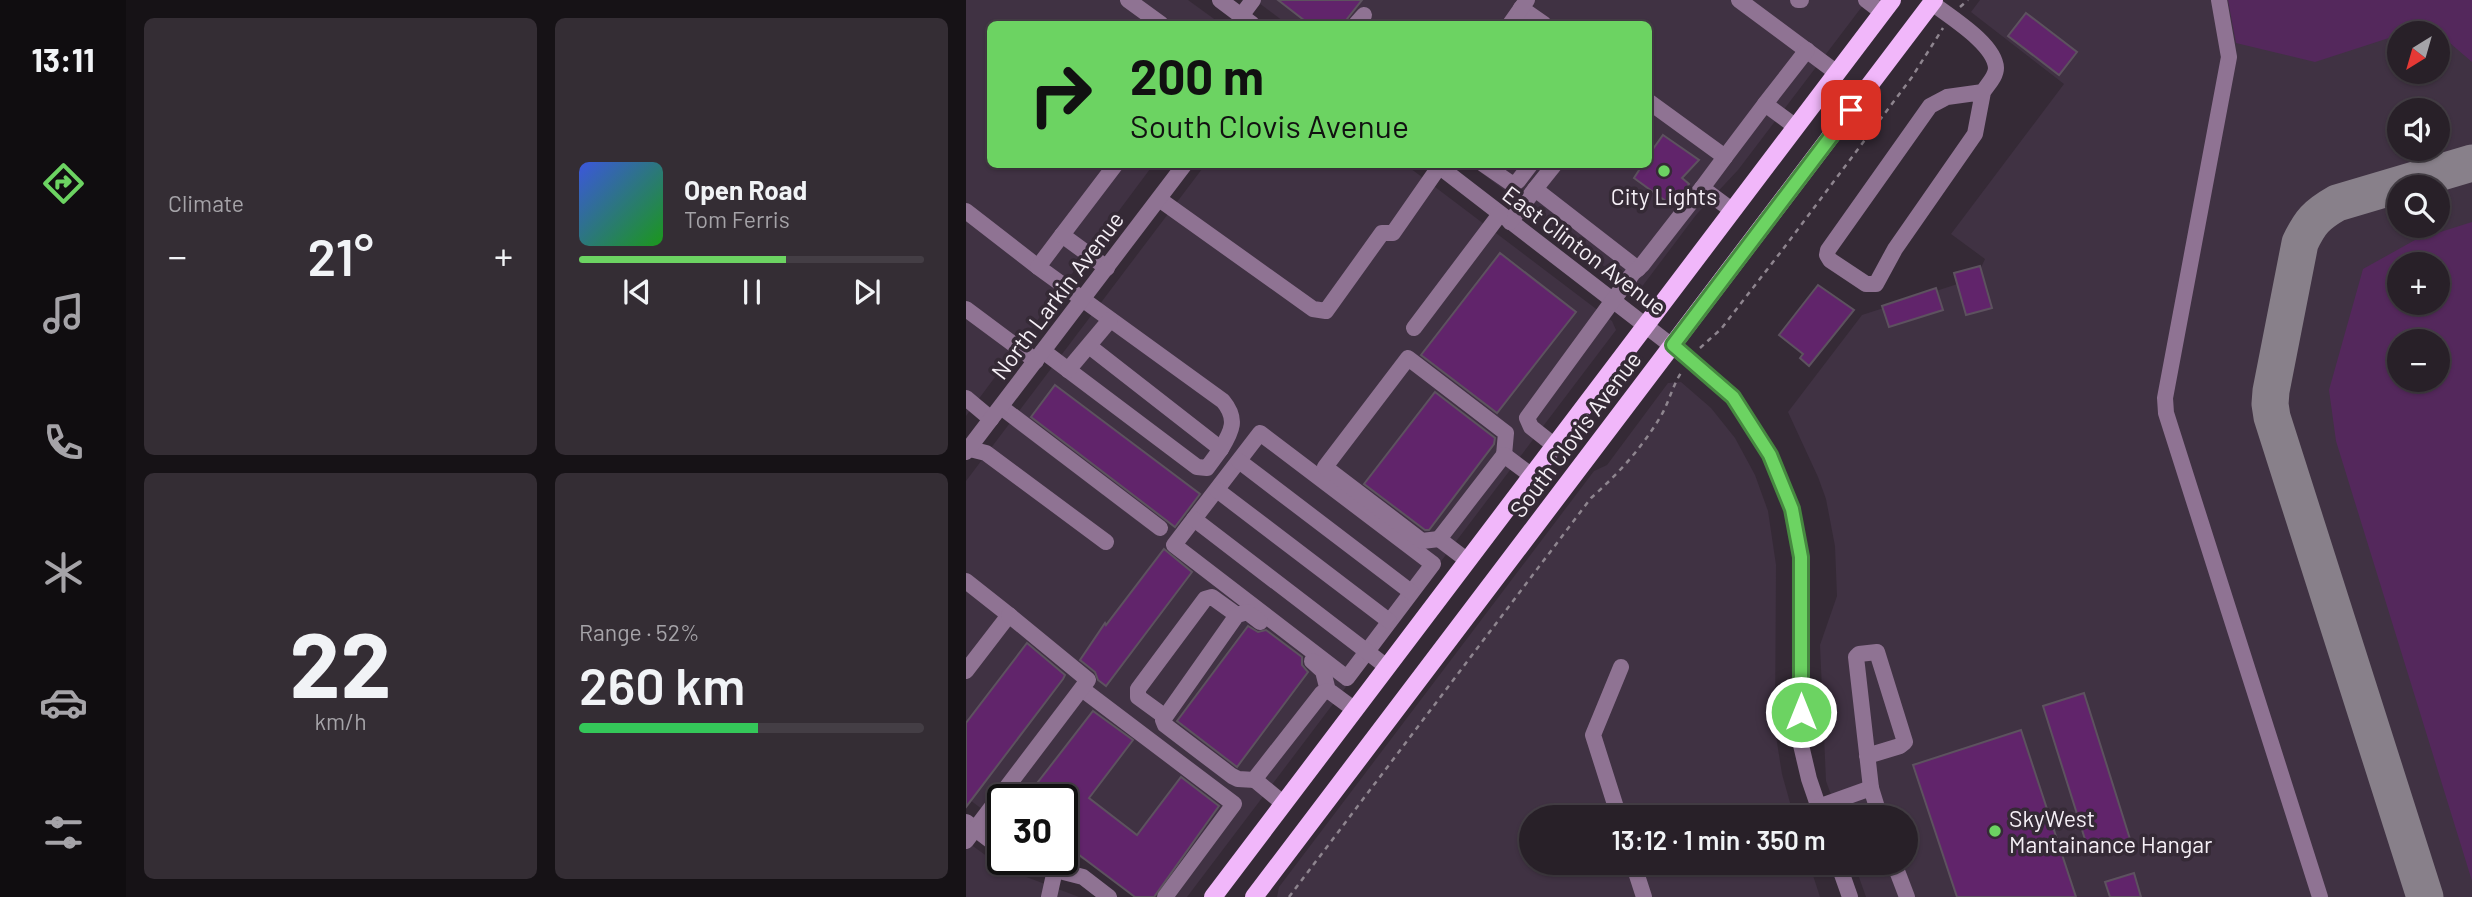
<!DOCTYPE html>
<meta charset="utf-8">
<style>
body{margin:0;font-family:Barlow,sans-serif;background:#342d34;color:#f1f3f6;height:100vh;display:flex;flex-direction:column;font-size:26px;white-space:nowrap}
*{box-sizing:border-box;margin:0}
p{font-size:23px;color:#a5a3a8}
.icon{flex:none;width:38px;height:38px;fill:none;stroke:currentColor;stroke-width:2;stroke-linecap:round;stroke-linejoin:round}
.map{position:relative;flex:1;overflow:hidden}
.details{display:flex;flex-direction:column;gap:18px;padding:18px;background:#161216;width:840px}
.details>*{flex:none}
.hud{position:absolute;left:21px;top:21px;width:665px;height:147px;border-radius:10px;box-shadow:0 2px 5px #0004,0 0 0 2px #443e45;background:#6cd362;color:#111;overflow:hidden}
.needle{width:46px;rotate:217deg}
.fabs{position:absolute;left:1421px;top:21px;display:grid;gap:14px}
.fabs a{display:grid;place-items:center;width:63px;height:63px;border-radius:50%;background:#282028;box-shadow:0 2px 5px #0004,0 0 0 2px #443e45;font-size:35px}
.speed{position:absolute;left:21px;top:784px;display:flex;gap:14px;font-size:35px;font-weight:700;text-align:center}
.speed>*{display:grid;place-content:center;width:91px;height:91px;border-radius:50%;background:#282028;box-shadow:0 2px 5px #0004,0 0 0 2px #443e45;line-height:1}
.speed .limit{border:4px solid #111;border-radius:10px;background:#fff;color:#111}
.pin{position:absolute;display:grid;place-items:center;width:60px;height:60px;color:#fff;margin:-30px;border-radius:14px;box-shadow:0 4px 10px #0006}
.me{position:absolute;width:77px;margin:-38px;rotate:0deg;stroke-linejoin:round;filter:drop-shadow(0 0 5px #0008)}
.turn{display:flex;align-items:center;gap:24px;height:147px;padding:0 28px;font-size:32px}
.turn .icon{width:91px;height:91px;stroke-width:2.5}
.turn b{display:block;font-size:49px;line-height:60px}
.big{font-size:52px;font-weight:600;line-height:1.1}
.details .card{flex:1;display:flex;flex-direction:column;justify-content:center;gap:10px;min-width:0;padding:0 24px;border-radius:10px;background:#342d34}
.details .dial{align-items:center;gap:0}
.dial b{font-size:91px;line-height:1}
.song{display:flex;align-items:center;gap:21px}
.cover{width:84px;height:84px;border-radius:10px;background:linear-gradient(135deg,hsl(230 70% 55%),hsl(120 70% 35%))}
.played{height:7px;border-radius:4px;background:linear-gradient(90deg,#6cd362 60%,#443e45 60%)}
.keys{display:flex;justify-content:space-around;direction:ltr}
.heat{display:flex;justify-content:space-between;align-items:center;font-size:38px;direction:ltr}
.charge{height:10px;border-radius:5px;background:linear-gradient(90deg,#34c759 52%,#443e45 0)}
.details .tiles{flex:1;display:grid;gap:18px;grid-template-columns:repeat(2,1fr)}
.trip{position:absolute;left:553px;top:805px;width:399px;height:70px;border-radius:35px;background:#282028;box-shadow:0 2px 5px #0004,0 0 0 2px #443e45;font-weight:600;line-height:70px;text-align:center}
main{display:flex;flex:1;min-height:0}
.tab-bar{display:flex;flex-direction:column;width:126px;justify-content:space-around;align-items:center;background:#100d10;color:#a5a3a8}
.tab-bar .icon{width:49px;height:49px}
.tab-bar .selected{color:#6cd362}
.tab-bar b{font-size:32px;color:#f1f3f6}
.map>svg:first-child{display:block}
.built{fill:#403243;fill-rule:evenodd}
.green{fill:#54285c;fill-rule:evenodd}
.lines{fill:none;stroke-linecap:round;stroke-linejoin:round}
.taxiway{stroke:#88808a;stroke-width:37}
.building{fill:#61246b;stroke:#5d525f;stroke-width:2}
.path{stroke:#8e858f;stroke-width:2.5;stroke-dasharray:5 5;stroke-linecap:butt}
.minor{stroke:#8f7393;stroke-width:16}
.major{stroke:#f1b7fa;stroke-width:18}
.route-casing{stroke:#468940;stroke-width:18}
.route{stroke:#6cd362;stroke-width:12}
.poi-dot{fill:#6cd362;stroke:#352a36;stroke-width:2.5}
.labels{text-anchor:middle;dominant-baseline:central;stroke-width:7;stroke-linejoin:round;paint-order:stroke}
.poi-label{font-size:23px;fill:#f5eff6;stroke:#352a36}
.street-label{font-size:23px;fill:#f5eff6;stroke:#352a36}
</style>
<main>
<nav class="tab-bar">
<b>13:11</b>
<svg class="icon selected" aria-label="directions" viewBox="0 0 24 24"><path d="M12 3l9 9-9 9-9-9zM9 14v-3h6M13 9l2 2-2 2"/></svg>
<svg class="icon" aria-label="music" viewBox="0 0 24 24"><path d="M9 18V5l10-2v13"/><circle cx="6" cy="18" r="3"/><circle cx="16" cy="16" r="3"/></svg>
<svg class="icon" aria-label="phone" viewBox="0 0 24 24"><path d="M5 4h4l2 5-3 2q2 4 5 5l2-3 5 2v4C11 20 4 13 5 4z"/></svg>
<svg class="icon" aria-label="climate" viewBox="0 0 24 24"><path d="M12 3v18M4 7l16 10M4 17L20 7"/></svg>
<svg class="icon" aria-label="car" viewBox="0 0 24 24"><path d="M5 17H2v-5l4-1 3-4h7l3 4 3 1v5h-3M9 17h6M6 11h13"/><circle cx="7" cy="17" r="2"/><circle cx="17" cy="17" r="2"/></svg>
<svg class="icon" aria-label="filters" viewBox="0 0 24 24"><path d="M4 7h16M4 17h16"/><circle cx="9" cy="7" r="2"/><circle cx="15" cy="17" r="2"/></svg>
</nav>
<section class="details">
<div class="tiles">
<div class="card"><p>Climate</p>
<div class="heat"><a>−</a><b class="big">21°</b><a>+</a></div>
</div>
<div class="card">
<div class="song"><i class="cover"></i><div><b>Open Road</b><p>Tom Ferris</p></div></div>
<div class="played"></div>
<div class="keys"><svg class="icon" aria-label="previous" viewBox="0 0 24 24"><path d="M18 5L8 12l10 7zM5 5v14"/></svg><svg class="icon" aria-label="pause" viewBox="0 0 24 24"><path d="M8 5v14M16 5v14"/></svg><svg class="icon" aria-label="next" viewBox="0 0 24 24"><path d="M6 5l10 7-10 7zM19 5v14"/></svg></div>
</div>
<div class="card dial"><b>22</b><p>km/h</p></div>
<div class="card"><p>Range · 52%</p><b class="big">260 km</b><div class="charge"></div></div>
</div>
</section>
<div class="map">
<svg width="1506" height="897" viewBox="0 0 1506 897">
<rect width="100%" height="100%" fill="#352a36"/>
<g class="built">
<polygon points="0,0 222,0 255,24 24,24 24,164 187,165 0,416"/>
<polygon points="289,0 901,0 772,170 730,215 675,288 668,289 505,165 682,164 682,24 321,24"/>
<path d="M1014,0H1506V897H900L888,863H940V817H873L860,781L854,645L871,596L869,546L860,499L852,477L822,412L896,315L1010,278L1019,259L985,234L1098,84L1005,12ZM1433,33H1472V72H1433ZM1433,110H1472V149H1433ZM1433,187H1472V226H1433ZM1433,264H1472V303H1433ZM1433,341H1472V380H1433Z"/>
<polygon points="239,165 440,165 646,321 650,330 221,897 173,897 126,863 96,851 96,800 37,800 37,825 0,797 0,481"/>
<polygon points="715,382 745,408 769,438 789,475 802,511 810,565 809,730 816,774 828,817 565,817 565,863 843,863 854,897 311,897 313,887 628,471 641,465 702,383"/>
<polygon points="0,841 37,868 113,897 0,897"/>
</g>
<g class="green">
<polygon points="1262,0 1506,0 1506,62 1463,25 1349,62 1270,43"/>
<path d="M1506,222V881L1370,441L1363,390L1397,269L1449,240ZM1433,264H1472V303H1433ZM1433,341H1472V380H1433Z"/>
</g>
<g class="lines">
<path class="taxiway" d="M1459,897L1306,417L1304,404L1305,391L1334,243C1344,222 1350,215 1371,203L1506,163"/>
</g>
<g class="building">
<polygon points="312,0 396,0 377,24 343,24"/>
<polygon points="1060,13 1111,52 1093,75 1042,36"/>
<polygon points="697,135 733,160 716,178 723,184 711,202 703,195 701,202 668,178 677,164 682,164 682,156"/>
<polygon points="534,253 610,312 531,413 455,355"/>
<polygon points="1014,266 1026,308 1000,315 988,273"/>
<polygon points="852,285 888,310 843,366 834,358 837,354 813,335"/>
<polygon points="970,288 977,310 923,327 916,306"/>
<polygon points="89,385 234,494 209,527 65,417"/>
<polygon points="469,392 529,438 528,444 463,530 459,530 398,484"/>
<polygon points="198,549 226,572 140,686 132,680 129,672 114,660 139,623 140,625"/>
<polygon points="282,626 292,632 300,630 336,657 336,665 342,672 271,767 211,721"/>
<polygon points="61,643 99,675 97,679 0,807 0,723"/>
<polygon points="1118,693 1164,839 1123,852 1077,706"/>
<polygon points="127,711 167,740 123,798 171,835 215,777 253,806 188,897 169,897 96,842 96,800 58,800"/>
<polygon points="1055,730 1110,897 991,897 947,765"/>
<polygon points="1168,873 1175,897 1144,897 1139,882"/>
</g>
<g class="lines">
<g class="path">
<polyline points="994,7 1002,0"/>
<polyline points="734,348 755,329 814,253 946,77 977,28"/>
<path d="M323,897L625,498C651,475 675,449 693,419C703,404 706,385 717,370"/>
</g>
<g class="minor">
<polyline points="162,0 195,24"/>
<polyline points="254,0 286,24"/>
<polyline points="773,0 871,73"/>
<polyline points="832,0 835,0"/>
<polyline points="900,0 917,13"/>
<polyline points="1253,0 1263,57 1199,398 1200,413 1354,897"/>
<path d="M966,3C984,17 1029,44 1030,68C1030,77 1021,85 1017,92L981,97L964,106L862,250L861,255L864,260L900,284H910L929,249L1009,134L1017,92"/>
<polyline points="555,8 578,24"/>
<polyline points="275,16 287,0"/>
<polyline points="390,24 398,15"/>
<polyline points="544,24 561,0"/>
<polyline points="682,101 759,157 736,188 767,211"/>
<polyline points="799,104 841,50"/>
<polyline points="759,157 799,104 830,127"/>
<polyline points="470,164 728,363 767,397 804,455 826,509 835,557 835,745 843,779 856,817"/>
<polyline points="517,164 546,184 552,181 565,164"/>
<polyline points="569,189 589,164"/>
<polyline points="193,199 347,309 360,311 416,233 427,233 473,167"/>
<polyline points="0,211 72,267"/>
<polyline points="544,222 569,189 672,269"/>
<path d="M96,235L72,267L257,401C272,419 266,431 255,449"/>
<polyline points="141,268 96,235 150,164"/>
<polyline points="0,309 70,361"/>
<polyline points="448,328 534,214"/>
<polyline points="77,351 231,467 241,468 255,449 123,346"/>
<polyline points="102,370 144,320"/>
<polyline points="0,398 25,419"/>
<polyline points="35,407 194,528"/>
<polygon points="294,433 467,564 381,678 208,545"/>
<polyline points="589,446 565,427 561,418 667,273 676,265 736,188"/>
<polyline points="0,448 20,453 140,542"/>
<polyline points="0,452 219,164"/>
<polyline points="273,461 445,592"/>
<polyline points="251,490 423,621"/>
<polyline points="228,519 421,667"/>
<polyline points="473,539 456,541 359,467 442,358 540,433 538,455"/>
<polyline points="502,561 473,539 538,455 566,476"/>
<polyline points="0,581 43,615 0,671"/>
<polyline points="346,661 357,671 362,691"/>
<polyline points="116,689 268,804 199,897"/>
<polyline points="198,716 172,697 172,689 239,599 246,597 271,615"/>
<polyline points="901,756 934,746 939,742 911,652 893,654 890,657 905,788"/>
<polyline points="289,780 272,779 266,776 199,725 197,720 271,615 281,612 294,622"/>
<polyline points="318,804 289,780 291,776 356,693 362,691 366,693 389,710"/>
<polyline points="852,807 905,788 914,817"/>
<polyline points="653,817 627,735 655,667"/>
<polyline points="0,822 37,850"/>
<polyline points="0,841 122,680 43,615"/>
<polyline points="60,859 82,868 117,877 143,897"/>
<polyline points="667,863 678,897"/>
<polyline points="872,863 884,897"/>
<polyline points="928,863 941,897"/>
<polyline points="83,897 89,870"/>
</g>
<g class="major">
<polyline points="247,897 926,0"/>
<polyline points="288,897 968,0"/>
</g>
</g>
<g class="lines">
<g class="route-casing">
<polyline id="route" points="835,712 835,557 826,509 804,455 767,397 707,345 885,110"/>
</g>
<use href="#route" class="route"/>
</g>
<g class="poi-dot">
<circle cx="698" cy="171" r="7"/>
<circle cx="1029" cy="831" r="7"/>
</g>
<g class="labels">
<g class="poi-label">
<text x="698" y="196">City Lights</text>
<text x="1043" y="818" text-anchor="start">SkyWest<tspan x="1043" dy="26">Mantainance Hangar</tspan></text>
</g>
<g class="street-label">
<text transform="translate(619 250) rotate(37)">East Clinton Avenue</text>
<text transform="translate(91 295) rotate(-53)">North Larkin Avenue</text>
<text transform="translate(609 434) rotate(-53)">South Clovis Avenue</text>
</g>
</g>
</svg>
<div class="fabs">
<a><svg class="needle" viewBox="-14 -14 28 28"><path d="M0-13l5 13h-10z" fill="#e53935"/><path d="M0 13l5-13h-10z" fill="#a5a3a8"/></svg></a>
<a><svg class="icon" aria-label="sound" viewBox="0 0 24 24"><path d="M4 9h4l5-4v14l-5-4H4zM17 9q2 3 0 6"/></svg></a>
<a><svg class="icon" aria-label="search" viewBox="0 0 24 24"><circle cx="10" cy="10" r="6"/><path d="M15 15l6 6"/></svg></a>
<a>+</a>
<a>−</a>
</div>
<div class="speed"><div class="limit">30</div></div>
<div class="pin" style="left:885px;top:110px;background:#d93025"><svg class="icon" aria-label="arrive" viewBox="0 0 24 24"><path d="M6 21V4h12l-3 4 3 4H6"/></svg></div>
<svg class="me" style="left:835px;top:712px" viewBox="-20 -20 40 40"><circle r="17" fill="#6cd362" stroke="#fff" stroke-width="3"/><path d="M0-11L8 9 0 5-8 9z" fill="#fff"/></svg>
<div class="trip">13:12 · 1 min · 350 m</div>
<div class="hud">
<div class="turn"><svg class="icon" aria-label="right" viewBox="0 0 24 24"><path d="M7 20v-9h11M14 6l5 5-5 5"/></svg><div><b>200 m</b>South Clovis Avenue</div></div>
</div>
</div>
</main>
